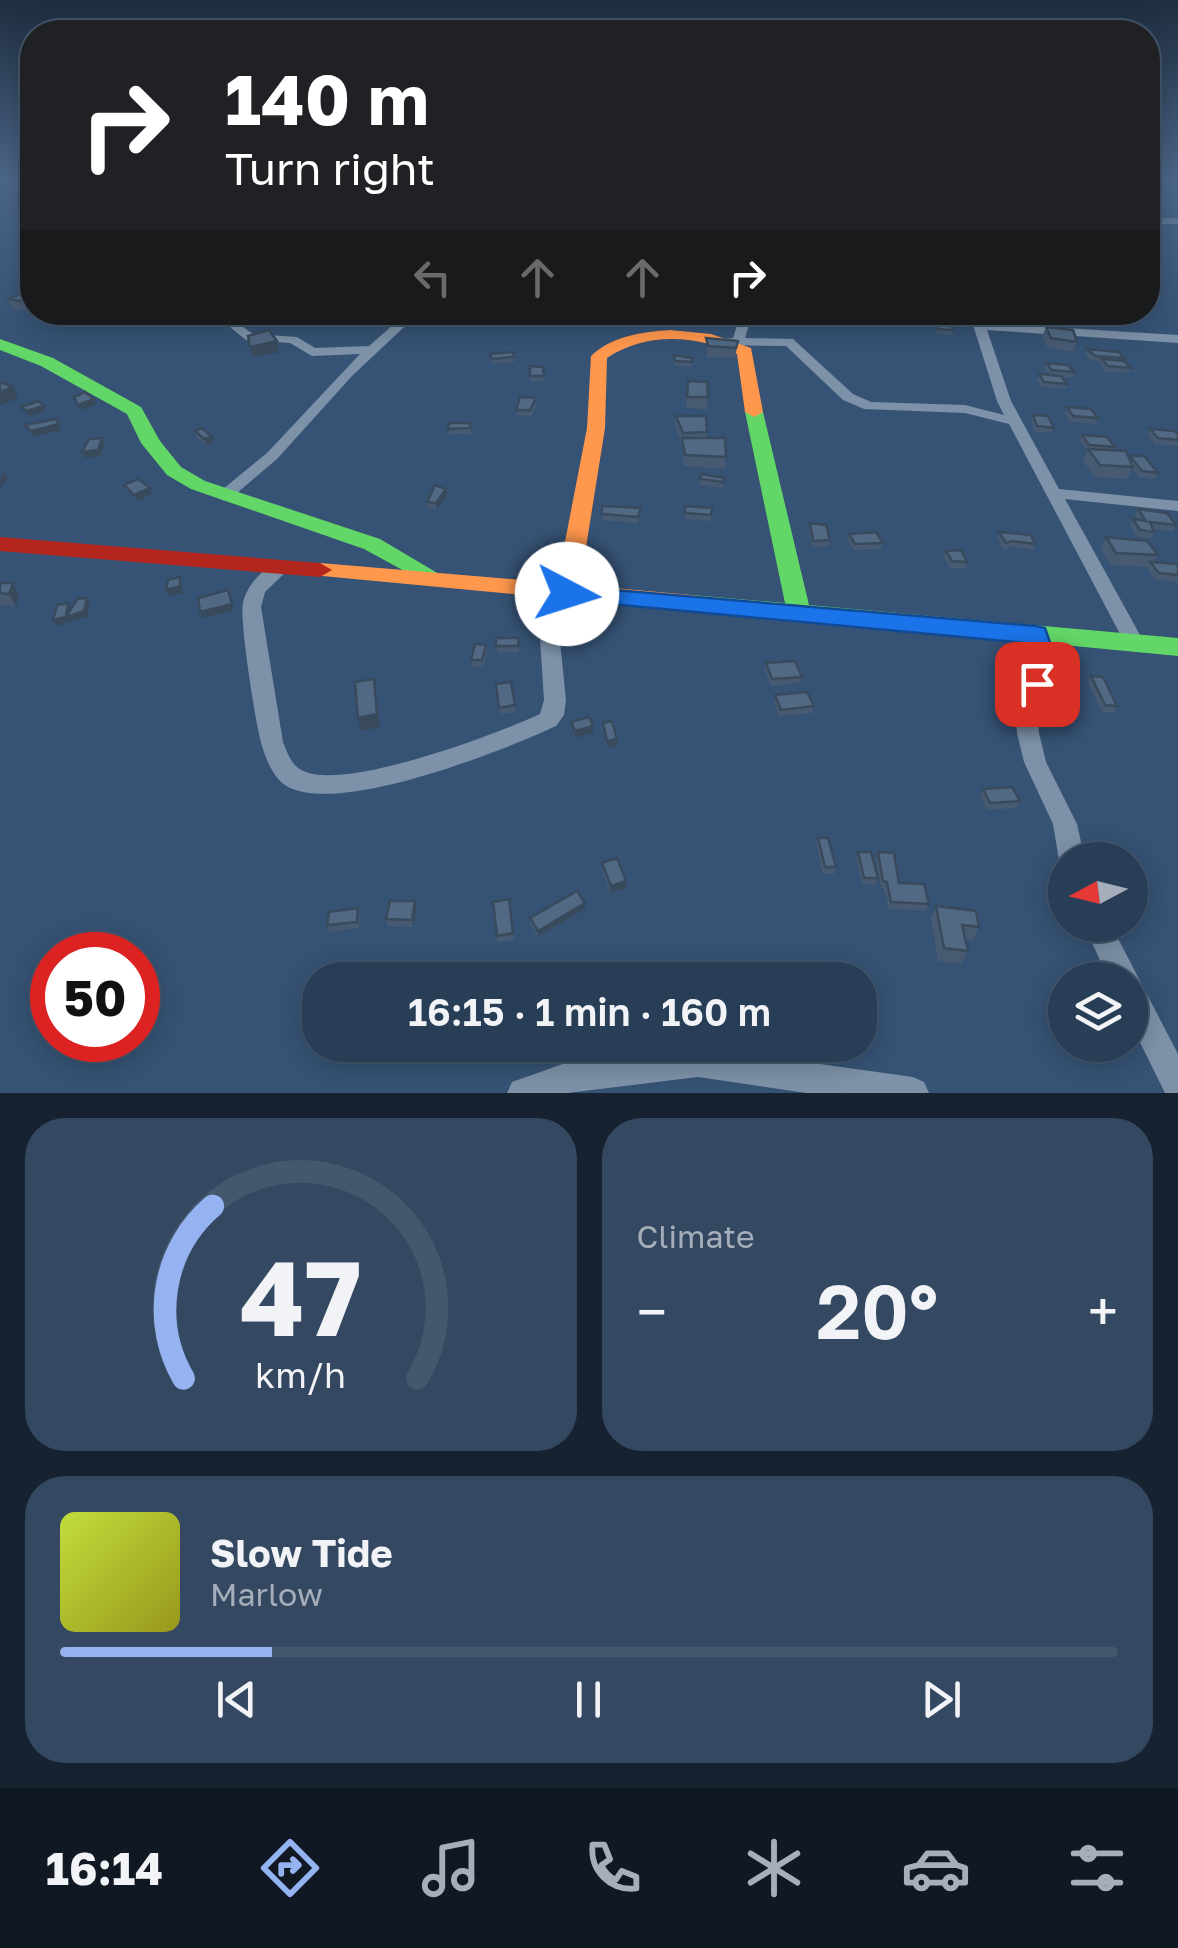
<!DOCTYPE html>
<meta charset="utf-8">
<style>
body{margin:0;font-family:"Golos Text",sans-serif;background:#344961;color:#f1f3f6;height:100vh;display:flex;flex-direction:column;font-size:38px;white-space:nowrap}
*{box-sizing:border-box;margin:0}
p{font-size:32px;color:#a5aeba}
.icon{flex:none;width:55px;height:55px;fill:none;stroke:currentColor;stroke-width:2;stroke-linecap:round;stroke-linejoin:round}
.map{position:relative;height:1093px;overflow:hidden}
.side{display:flex;flex-direction:column;gap:25px;padding:25px;background:#162230;flex:1}
.side>*{flex:none}
.hud{position:absolute;left:20px;top:20px;width:1140px;height:305px;border-radius:40px;box-shadow:0 5px 25px #0003,0 0 0 2px #44576d;background:#202124;color:#fff;overflow:hidden}
.needle{width:65px;rotate:263deg}
.controls{position:absolute;left:1048px;top:842px;display:grid;gap:20px}
.controls a{display:grid;place-items:center;width:100px;height:100px;border-radius:50%;background:#283e57;box-shadow:0 5px 25px #0003,0 0 0 2px #44576d;font-size:50px}
.speed{position:absolute;left:30px;top:932px;display:flex;gap:20px;font-size:50px;font-weight:700;text-align:center}
.speed>*{display:grid;place-content:center;width:130px;height:130px;border-radius:50%;background:#283e57;box-shadow:0 5px 25px #0003,0 0 0 2px #44576d;line-height:1}
.speed .limit{border:15px solid #d22;background:#fff;color:#111}
.pin{position:absolute;display:grid;place-items:center;width:85px;height:85px;color:#fff;margin:-42px;border-radius:20px;box-shadow:0 5px 15px #0006}
.me{position:absolute;width:110px;margin:-55px;rotate:95deg;stroke-linejoin:round;filter:drop-shadow(0 0 8px #0008)}
.turn{display:flex;align-items:center;gap:35px;height:210px;padding:0 40px;font-size:45px}
.turn .icon{width:130px;height:130px;stroke-width:2.5}
.turn b{display:block;font-size:70px;line-height:85px}
.lanes{display:flex;align-items:center;height:95px;padding:0 40px;background:#0003;justify-content:center;gap:50px;direction:ltr}
.lanes .off{opacity:.35}
.big{font-size:75px;font-weight:600;line-height:1.1}
.side .tile{flex:1;display:flex;flex-direction:column;justify-content:center;gap:15px;min-width:0;padding:0 35px;border-radius:40px;background:#344961}
.side .dial{align-items:center;gap:0}
.dial svg{height:260px;overflow:visible;fill:none;stroke:#44576d;stroke-width:7;stroke-linecap:round;text-anchor:middle}
.dial text{fill:#f1f3f6;stroke:none}
.song{display:flex;align-items:center;gap:30px}
.cover{width:120px;height:120px;border-radius:15px;background:linear-gradient(135deg,hsl(70 70% 55%),hsl(60 70% 35%))}
.played{height:10px;border-radius:5px;background:linear-gradient(90deg,#95b2f1 20%,#44576d 20%)}
.keys{display:flex;justify-content:space-around;direction:ltr}
.heat{display:flex;justify-content:space-between;align-items:center;font-size:55px;direction:ltr}
.side .tiles{flex:1;display:grid;gap:25px;grid-template-columns:1fr 1fr}
.tile:last-child{grid-column:span 2}
.trip{position:absolute;left:302px;top:962px;width:575px;height:100px;border-radius:40px;background:#283e57;box-shadow:0 5px 25px #0003,0 0 0 2px #44576d;font-weight:600;line-height:100px;text-align:center}
.tabs{display:flex;height:160px;justify-content:space-around;align-items:center;background:#101923;color:#a5aeba}
.tabs .icon{width:70px;height:70px}
.tabs .current{color:#95b2f1}
.tabs b{font-size:45px;color:#f1f3f6}
.map>svg:first-child{display:block}
.lines{fill:none;stroke-linecap:round;stroke-linejoin:round}
.street{fill:#7d92a8;fill-rule:evenodd}
.fast{fill:#63d668;fill-rule:evenodd}
.slow{fill:#ff974d;fill-rule:evenodd}
.jam{fill:#b3261e;fill-rule:evenodd}
.wall{fill:#475a72}
.shaded-wall{fill:#394a5c}
.building{fill:#526984;stroke:#394a5c;stroke-width:2.5}
.route{fill:#1a73e8;stroke:#114b97;stroke-width:2.5}
</style>
<div class="map">
<svg width="1178" height="1093" viewBox="0 0 1178 1093">
<rect width="100%" height="100%" fill="#365274"/>
<g class="lines">
<g class="street">
<rect x="1148" y="218" width="30" height="6"/>
<polygon points="231,312 243,312 243,327 253,334 297,337 315,348 369,346 408,312 420,312 352,376 277,459 230,499 224,501 216,496 218,493 267,453 360,354 312,356 290,343 246,340 231,328"/>
<polygon points="741,312 753,312 745,338 793,339 853,394 871,402 965,405 1004,415 997,401 969,312 981,312 984,323 1178,335 1178,343 987,330 1011,401 1059,489 1178,501 1178,511 1065,499 1145,644 1142,649 1128,649 1009,424 965,413 864,409 843,400 786,346 722,345 722,339 733,338"/>
<path d="M283,560L292,566L265,592L261,607L283,742C288,754 292,768 306,772C350,789 495,735 540,714L544,700L537,592L546,586L555,592L566,700L564,715L556,726C505,750 334,818 285,785C273,777 266,759 262,746C256,727 239,619 243,603C247,584 265,566 283,560Z"/>
<polygon points="1036,628 1043,630 1046,635 1056,668 1038,718 1039,733 1046,762 1077,824 1085,860 1065,860 1065,869 1059,860 1053,824 1024,762 1017,733 1016,718 1036,668 1026,635 1029,630"/>
<polygon points="1084,925 1111,925 1178,1054 1178,1093 1165,1093 1130,1022 1130,980 1109,980"/>
<polygon points="698,1047 913,1077 924,1082 929,1093 806,1093 698,1077 567,1093 507,1093 512,1082 574,1060"/>
</g>
<g class="fast">
<polygon points="0,339 53,358 141,407 160,441 181,467 205,481 380,539 439,574 427,581 419,579 364,549 191,489 167,475 141,443 127,414 41,366 0,350"/>
<polygon points="754,407 763,412 809,605 1178,638 1178,656 683,609 680,603 683,597 692,595 785,603 745,412"/>
</g>
<path class="slow" d="M670,330L711,334L751,348L763,412L754,417L745,412L737,354C696,335 646,332 607,358L605,428L580,585L692,595L701,597L704,603L701,609L692,611L312,575L308,570L312,565L320,563L557,583L587,428L591,356C612,336 642,332 670,330Z"/>
<polygon class="jam" points="0,537 320,563 332,570 320,577 0,551"/>
</g>
<g class="wall">
<polygon points="32,291 32,312 37,312 36,313 12,309 8,299"/>
<polygon points="492,312 522,312 521,316 492,316"/>
<polygon points="900,312 926,312 924,320 901,317"/>
<polygon points="938,320 953,330 952,335 937,334"/>
<polygon points="1046,327 1077,342 1073,352 1048,348 1042,337"/>
<polygon points="706,338 738,341 735,358 707,357"/>
<polygon points="1087,349 1124,358 1123,361 1131,368 1128,373 1106,372 1100,364 1101,362 1093,361 1085,355"/>
<polygon points="513,352 514,362 493,364 491,359 490,354"/>
<polygon points="674,355 692,358 692,367 674,366"/>
<polygon points="1046,363 1074,372 1072,378 1062,377 1067,384 1065,389 1042,387 1037,380 1039,374 1049,375 1044,368"/>
<polygon points="530,366 543,367 545,381 530,381"/>
<polygon points="688,381 708,397 707,409 686,408"/>
<polygon points="537,404 531,416 516,415 516,410"/>
<polygon points="1067,407 1098,418 1096,424 1071,422 1065,413"/>
<polygon points="1033,415 1054,428 1052,433 1035,432 1031,420"/>
<polygon points="676,416 707,432 706,438 726,457 725,469 684,466 682,445 675,427"/>
<polygon points="449,423 470,423 471,434 449,434"/>
<polygon points="1150,429 1178,434 1178,446 1155,444 1148,435"/>
<polygon points="195,431 214,443 206,445 196,437"/>
<polygon points="1082,435 1115,447 1114,450 1129,458 1130,456 1158,473 1155,479 1139,477 1132,468 1128,479 1095,477 1083,461 1087,450 1080,441"/>
<polygon points="701,474 724,478 723,488 699,485"/>
<polygon points="446,489 447,495 437,509 428,508 427,502"/>
<polygon points="602,506 641,508 638,523 602,520"/>
<polygon points="685,506 712,508 711,521 685,519"/>
<polygon points="1138,509 1176,525 1173,531 1152,529 1154,532 1151,538 1137,537 1130,525 1133,519 1138,520 1135,515"/>
<polygon points="810,523 830,540 829,546 812,547 809,530"/>
<polygon points="999,532 1035,544 1033,550 1010,547 1004,550 997,538"/>
<polygon points="849,534 883,543 881,549 854,550 848,540"/>
<polygon points="1106,537 1158,555 1154,562 1178,564 1178,582 1156,580 1147,568 1148,567 1111,565 1101,550"/>
<polygon points="946,551 967,562 965,569 950,568 944,557"/>
<polygon points="0,583 13,583 19,596 16,607 0,605"/>
<polygon points="496,638 519,638 519,652 497,653"/>
<polygon points="486,645 487,651 483,667 472,666 471,660"/>
<polygon points="766,663 802,677 800,683 771,686 765,670"/>
<polygon points="1091,676 1117,706 1114,713 1102,712 1088,683"/>
<polygon points="496,684 515,705 515,712 500,714"/>
<polygon points="775,695 814,706 812,713 779,716 774,702"/>
<polygon points="983,789 1020,801 1016,808 987,810 980,795"/>
<polygon points="818,838 836,867 834,874 823,874 816,844"/>
<polygon points="858,852 878,878 875,885 862,884 856,859"/>
<polygon points="878,852 899,883 929,904 926,911 889,909 884,888 881,888 876,858"/>
<polygon points="602,863 626,881 626,888 610,893 602,869"/>
<polygon points="509,899 514,940 497,942 493,902"/>
<polygon points="936,906 979,927 973,940 965,939 968,951 962,964 938,961 931,919"/>
<polygon points="417,908 413,927 387,926 386,919"/>
<polygon points="585,909 538,937 531,925 530,918"/>
<polygon points="360,915 359,928 329,932 327,925"/>
</g>
<g class="shaded-wall">
<polygon points="277,341 279,352 253,358 250,347"/>
<polygon points="13,387 18,398 0,405 0,392"/>
<polygon points="94,399 96,405 80,410 78,405"/>
<polygon points="44,406 46,411 29,417 26,411"/>
<polygon points="59,424 61,430 33,437 31,431"/>
<polygon points="212,437 214,443 206,445 204,439"/>
<polygon points="102,438 105,444 100,456 85,458 82,452"/>
<polygon points="5,471 8,477 0,489 0,479"/>
<polygon points="150,488 152,494 137,501 134,495"/>
<polygon points="446,489 447,495 437,509 436,503"/>
<polygon points="180,577 183,593 168,596 166,590"/>
<polygon points="13,583 19,596 16,607 9,594"/>
<polygon points="228,590 234,610 203,618 200,612"/>
<polygon points="87,598 90,605 87,617 57,626 53,620 68,603 71,609"/>
<polygon points="374,679 380,727 361,731 358,718"/>
<polygon points="593,726 593,733 575,738 575,731"/>
<polygon points="617,739 617,746 607,748 607,741"/>
<polygon points="626,881 626,888 610,893 611,886"/>
<polygon points="415,901 417,908 413,927 412,920"/>
<polygon points="585,903 585,909 538,937 538,931"/>
</g>
<g class="building">
<polygon points="29,290 32,291 32,303 8,299"/>
<polygon points="938,320 950,321 953,330 938,329"/>
<polygon points="1046,327 1073,330 1077,342 1051,338"/>
<polygon points="269,330 277,341 250,347 248,336"/>
<polygon points="706,338 738,341 736,348 708,346"/>
<polygon points="1087,349 1119,352 1124,358 1095,356"/>
<polygon points="513,352 514,357 492,359 490,354"/>
<polygon points="674,355 692,358 692,362 675,361"/>
<polygon points="1102,359 1124,361 1131,368 1108,366"/>
<polygon points="1046,363 1068,365 1074,372 1052,370"/>
<polygon points="530,366 543,367 544,376 530,376"/>
<polygon points="1039,374 1061,376 1067,384 1044,382"/>
<polygon points="688,381 707,382 708,397 687,397"/>
<polygon points="0,382 13,387 0,392"/>
<polygon points="85,392 94,399 78,405 74,397"/>
<polygon points="520,397 536,398 530,410 516,410"/>
<polygon points="39,401 44,406 26,411 21,407"/>
<polygon points="1067,407 1091,409 1098,418 1073,416"/>
<polygon points="1033,415 1048,416 1054,428 1037,426"/>
<polygon points="676,416 706,416 707,432 683,433"/>
<polygon points="56,419 59,424 31,431 25,425"/>
<polygon points="449,423 470,423 470,428 448,429"/>
<polygon points="202,428 212,437 204,439 195,431"/>
<polygon points="1150,429 1175,431 1178,434 1178,440 1158,438"/>
<polygon points="1082,435 1107,437 1115,447 1089,445"/>
<polygon points="102,438 98,450 82,452 89,439"/>
<polygon points="682,438 725,438 726,457 685,455"/>
<polygon points="1088,449 1126,451 1133,467 1100,465"/>
<polygon points="1130,456 1144,456 1158,473 1142,471"/>
<polygon points="701,474 724,478 723,482 700,479"/>
<polygon points="138,479 150,488 134,495 124,485"/>
<polygon points="435,485 446,489 436,503 427,502"/>
<polygon points="602,506 641,508 638,517 602,514"/>
<polygon points="685,506 712,508 711,515 685,513"/>
<polygon points="1138,509 1167,513 1176,525 1150,522 1154,532 1140,530 1133,519 1146,521"/>
<polygon points="810,523 826,525 830,540 813,541"/>
<polygon points="876,532 883,543 855,544 849,534"/>
<polygon points="999,532 1031,535 1035,544 1012,541 1006,543"/>
<polygon points="1106,537 1147,541 1158,555 1116,553"/>
<polygon points="961,550 967,562 952,561 946,551"/>
<polygon points="1150,562 1178,564 1178,575 1159,573"/>
<polygon points="180,577 180,586 166,590 168,580"/>
<polygon points="0,583 13,583 9,594 0,593"/>
<polygon points="228,590 232,604 200,612 198,598"/>
<polygon points="87,598 84,611 66,617 77,599"/>
<polygon points="68,603 66,617 53,620 57,605"/>
<polygon points="496,638 519,638 518,646 496,646"/>
<polygon points="475,644 486,645 482,660 471,660"/>
<polygon points="795,661 802,677 772,679 766,663"/>
<polygon points="1091,676 1103,677 1117,706 1105,705"/>
<polygon points="374,679 377,714 358,718 355,682"/>
<polygon points="511,682 515,705 499,708 496,684"/>
<polygon points="807,692 814,706 781,710 775,695"/>
<polygon points="589,717 593,726 575,731 571,722"/>
<polygon points="612,721 617,739 607,741 603,723"/>
<polygon points="1012,787 1020,801 990,803 983,789"/>
<polygon points="818,838 828,838 836,867 825,867"/>
<polygon points="858,852 871,852 878,878 864,878"/>
<polygon points="878,852 894,853 899,883 924,884 929,904 891,902 887,882 883,881"/>
<polygon points="617,858 626,881 611,886 602,863"/>
<polygon points="577,891 585,903 538,931 530,918"/>
<polygon points="509,899 513,933 497,936 493,902"/>
<polygon points="390,901 415,901 412,920 386,919"/>
<polygon points="936,906 976,911 979,927 962,925 968,951 944,948"/>
<polygon points="358,908 357,922 327,925 329,912"/>
</g>
<linearGradient id="sky" x2="0" y2="1"><stop stop-color="#1e2d40"/><stop offset="0.54" stop-color="#4c6688"/><stop offset="1" stop-color="#4c6688" stop-opacity="0"/></linearGradient>
<rect width="1178" height="331" fill="url(#sky)"/>
<polygon class="route" points="567,586 1036,626 1045,628 1059,668 1047,691 1028,691 1024,684 1032,668 1025,643 558,599 555,594 558,588"/>
</svg>
<div class="controls">
<a><svg class="needle" viewBox="-14 -14 28 28"><path d="M0-13l5 13h-10z" fill="#e53935"/><path d="M0 13l5-13h-10z" fill="#a5aeba"/></svg></a>
<a><svg class="icon" aria-label="layers" viewBox="0 0 24 24"><path d="M12 4l9 5-9 5-9-5zM3 14l9 5 9-5"/></svg></a>
</div>
<div class="speed"><div class="limit">50</div></div>
<div class="pin" style="left:1037px;top:684px;background:#d93025"><svg class="icon" aria-label="arrive" viewBox="0 0 24 24"><path d="M6 21V4h12l-3 4 3 4H6"/></svg></div>
<svg class="me" style="left:567px;top:594px" viewBox="-20 -20 40 40"><circle r="19" fill="#fff"/><path d="M0-13L10 11 0 6-10 11z" fill="#1a73e8"/></svg>
<div class="trip">16:15 · 1 min · 160 m</div>
<div class="hud">
<div class="turn"><svg class="icon" aria-label="right" viewBox="0 0 24 24"><path d="M7 20v-9h11M14 6l5 5-5 5"/></svg><div><b>140 m</b>Turn right</div></div>
<div class="lanes"><svg class="icon off" aria-label="left" viewBox="0 0 24 24"><path d="M17 20v-9H6M10 6l-5 5 5 5"/></svg><svg class="icon off" aria-label="ahead" viewBox="0 0 24 24"><path d="M12 20V5M6 11l6-6 6 6"/></svg><svg class="icon off" aria-label="ahead" viewBox="0 0 24 24"><path d="M12 20V5M6 11l6-6 6 6"/></svg><svg class="icon" aria-label="right" viewBox="0 0 24 24"><path d="M7 20v-9h11M14 6l5 5-5 5"/></svg></div>
</div>
</div>
<section class="side">
<div class="tiles">
<div class="tile dial"><svg viewBox="0 0 100 80">
<path d="M14 69A42 42 0 1 1 86 69"/>
<path d="M14 69A42 42 0 0 1 23 16" stroke="#95b2f1"/>
<text x="50" y="56" font-size="32" font-weight="700">47</text>
<text x="50" y="72" font-size="11">km/h</text>
</svg></div>
<div class="tile"><p>Climate</p>
<div class="heat"><a>−</a><b class="big">20°</b><a>+</a></div>
</div>
<div class="tile">
<div class="song"><i class="cover"></i><div><b>Slow Tide</b><p>Marlow</p></div></div>
<div class="played"></div>
<div class="keys"><svg class="icon" aria-label="previous" viewBox="0 0 24 24"><path d="M18 5L8 12l10 7zM5 5v14"/></svg><svg class="icon" aria-label="pause" viewBox="0 0 24 24"><path d="M8 5v14M16 5v14"/></svg><svg class="icon" aria-label="next" viewBox="0 0 24 24"><path d="M6 5l10 7-10 7zM19 5v14"/></svg></div>
</div>
</div>
</section>
<nav class="tabs">
<b>16:14</b>
<svg class="icon current" aria-label="directions" viewBox="0 0 24 24"><path d="M12 3l9 9-9 9-9-9zM9 14v-3h6M13 9l2 2-2 2"/></svg>
<svg class="icon" aria-label="music" viewBox="0 0 24 24"><path d="M9 18V5l10-2v13"/><circle cx="6" cy="18" r="3"/><circle cx="16" cy="16" r="3"/></svg>
<svg class="icon" aria-label="phone" viewBox="0 0 24 24"><path d="M5 4h4l2 5-3 2q2 4 5 5l2-3 5 2v4C11 20 4 13 5 4z"/></svg>
<svg class="icon" aria-label="climate" viewBox="0 0 24 24"><path d="M12 3v18M4 7l16 10M4 17L20 7"/></svg>
<svg class="icon" aria-label="car" viewBox="0 0 24 24"><path d="M5 17H2v-5l4-1 3-4h7l3 4 3 1v5h-3M9 17h6M6 11h13"/><circle cx="7" cy="17" r="2"/><circle cx="17" cy="17" r="2"/></svg>
<svg class="icon" aria-label="filters" viewBox="0 0 24 24"><path d="M4 7h16M4 17h16"/><circle cx="9" cy="7" r="2"/><circle cx="15" cy="17" r="2"/></svg>
</nav>
